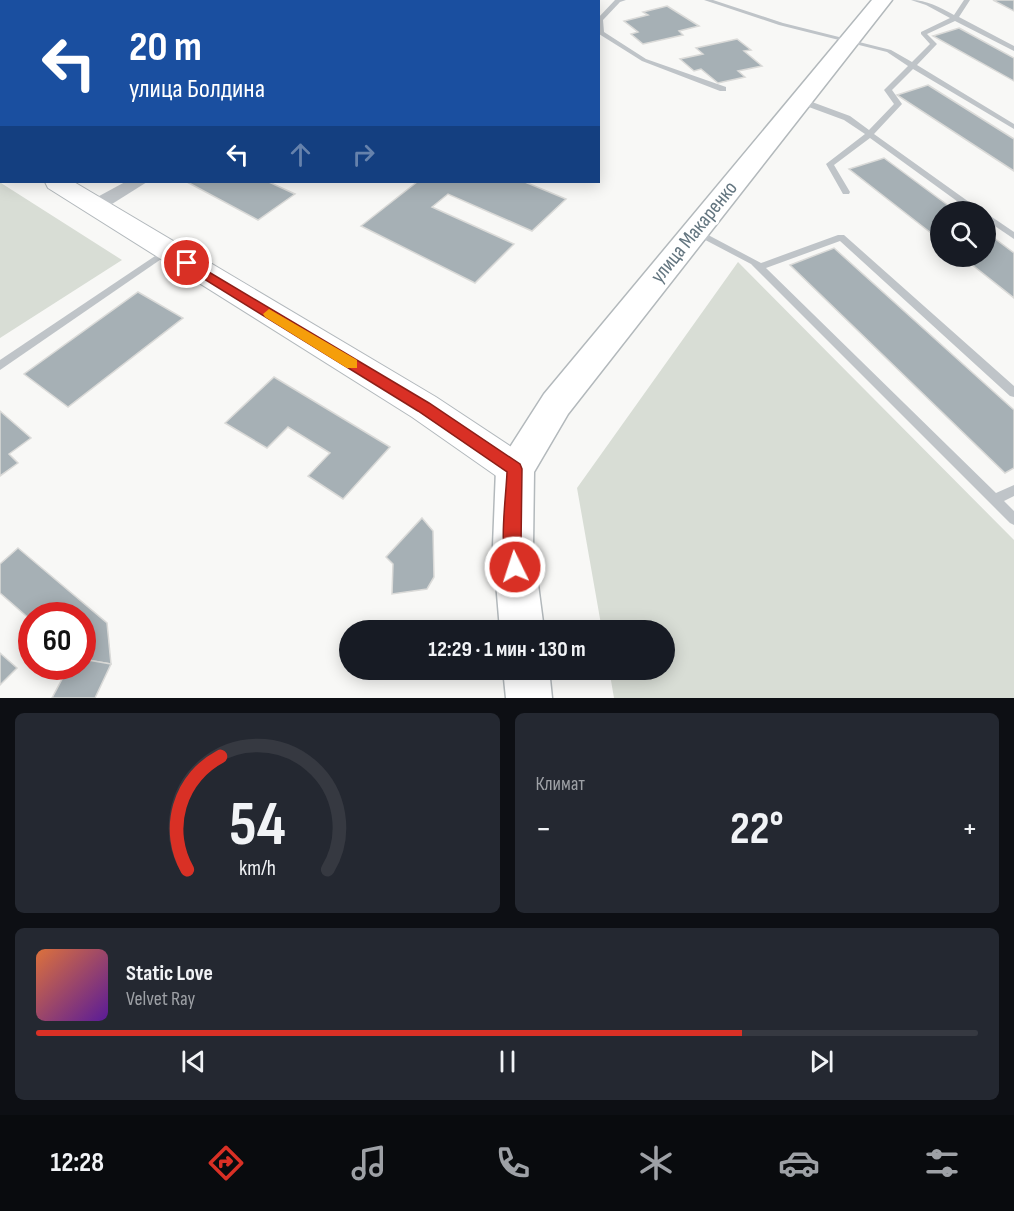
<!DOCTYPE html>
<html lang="ru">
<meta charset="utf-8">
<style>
body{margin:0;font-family:"Sofia Sans Condensed",sans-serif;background:#242831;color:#f1f3f6;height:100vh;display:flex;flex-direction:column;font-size:22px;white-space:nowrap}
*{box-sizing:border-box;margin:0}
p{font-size:20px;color:#9ea1a6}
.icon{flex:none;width:33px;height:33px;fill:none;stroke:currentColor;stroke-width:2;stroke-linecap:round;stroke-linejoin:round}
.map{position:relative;height:698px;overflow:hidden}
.panel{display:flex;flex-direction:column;gap:15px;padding:15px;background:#0d0f14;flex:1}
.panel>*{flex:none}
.guide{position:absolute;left:0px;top:0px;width:600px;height:183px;box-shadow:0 3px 15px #0003;background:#1a4fa0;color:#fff;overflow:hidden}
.fabs{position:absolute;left:930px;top:201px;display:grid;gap:12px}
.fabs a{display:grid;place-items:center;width:66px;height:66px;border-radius:50%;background:#171b24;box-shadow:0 3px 15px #0003;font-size:30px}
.speed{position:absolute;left:18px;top:602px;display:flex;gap:12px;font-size:30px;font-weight:700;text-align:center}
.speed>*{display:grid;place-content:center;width:78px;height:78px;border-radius:50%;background:#171b24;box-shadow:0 3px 15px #0003;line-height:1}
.speed .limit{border:9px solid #d22;background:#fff;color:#111}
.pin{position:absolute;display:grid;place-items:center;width:51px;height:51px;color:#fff;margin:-26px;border:3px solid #fff;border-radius:50%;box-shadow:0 2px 6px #0007}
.me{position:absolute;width:66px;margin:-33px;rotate:356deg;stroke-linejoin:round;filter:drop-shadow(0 0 4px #0008)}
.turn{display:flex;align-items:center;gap:21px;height:126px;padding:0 30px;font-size:27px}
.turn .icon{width:78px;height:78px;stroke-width:2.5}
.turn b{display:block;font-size:42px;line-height:51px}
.lanes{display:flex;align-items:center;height:57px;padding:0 30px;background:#0003;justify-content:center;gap:30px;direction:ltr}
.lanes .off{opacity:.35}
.big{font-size:45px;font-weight:700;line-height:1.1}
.panel .widget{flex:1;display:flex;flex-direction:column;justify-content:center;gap:9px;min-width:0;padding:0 21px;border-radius:9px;background:#242831}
.panel .dial{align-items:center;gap:0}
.dial svg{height:156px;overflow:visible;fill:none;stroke:#363941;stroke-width:7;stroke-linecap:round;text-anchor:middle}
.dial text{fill:#f1f3f6;stroke:none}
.song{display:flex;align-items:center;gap:18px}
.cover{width:72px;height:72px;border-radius:9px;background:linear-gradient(135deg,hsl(20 70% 55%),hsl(270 70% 35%))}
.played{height:6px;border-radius:3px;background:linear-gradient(90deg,#d93025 75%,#363941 75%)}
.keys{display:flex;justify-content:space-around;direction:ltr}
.heat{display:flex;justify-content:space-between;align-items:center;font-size:33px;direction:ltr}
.panel .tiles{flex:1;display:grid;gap:15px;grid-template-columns:1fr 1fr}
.widget:last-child{grid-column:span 2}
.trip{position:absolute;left:339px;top:620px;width:336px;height:60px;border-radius:30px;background:#171b24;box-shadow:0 3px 15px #0003;font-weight:700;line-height:60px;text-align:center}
.menu{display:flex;height:96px;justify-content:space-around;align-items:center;background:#090b0e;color:#9ea1a6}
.menu .icon{width:42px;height:42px}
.menu .on{color:#d93025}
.menu b{font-size:27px;color:#f1f3f6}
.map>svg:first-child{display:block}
.green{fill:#d8ddd5}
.building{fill:#a6b0b5;stroke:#dadad8;stroke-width:1.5}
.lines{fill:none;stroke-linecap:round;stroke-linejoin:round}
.secondary-casing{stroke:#b2b8bc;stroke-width:2}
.primary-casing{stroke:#b3b9bc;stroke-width:3}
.service{fill:#bfc4c8;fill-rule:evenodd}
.minor{fill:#bfc4c8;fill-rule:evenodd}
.secondary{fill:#fff;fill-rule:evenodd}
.primary{fill:#fff;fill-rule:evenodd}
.route{fill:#d93025;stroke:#8d1f18;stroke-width:1.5}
.slow{fill:#f59e0b}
.labels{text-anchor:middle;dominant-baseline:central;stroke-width:6;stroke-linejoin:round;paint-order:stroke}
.street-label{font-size:21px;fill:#647680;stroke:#fff}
</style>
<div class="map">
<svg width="1014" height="698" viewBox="0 0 1014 698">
<rect width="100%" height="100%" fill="#f8f8f6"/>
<g class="green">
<polygon points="1,180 1,183 122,260 0,338 0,181"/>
<polygon points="738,262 1014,540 1014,698 614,698 609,669 664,669 664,630 602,630 577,488"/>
</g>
<g class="building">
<polygon points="993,0 1014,0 1014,11"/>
<polygon points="667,6 699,26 679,31 683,35 643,44 631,34 638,32 624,21 648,15 643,12"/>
<polygon points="959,28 1014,58 1014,81 933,36"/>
<polygon points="737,39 751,50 744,51 762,66 738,71 745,77 718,83 701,69 694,71 680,59 703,54 696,48"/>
<polygon points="928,85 1014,139 1014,171 897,95"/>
<polygon points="884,158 957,212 940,212 940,240 849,169"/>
<polygon points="187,182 269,182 295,194 258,220"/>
<polygon points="417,182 525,182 566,199 532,231 448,194 432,207 514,244 475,283 361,226"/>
<polygon points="986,232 1014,253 1014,298 961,256 986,256"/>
<polygon points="834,248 1014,410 1014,468 1005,473 790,265"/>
<polygon points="138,292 183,318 68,407 24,374"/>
<polygon points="274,377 390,447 343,499 308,476 330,453 288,427 267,448 225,423"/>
<polygon points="0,411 31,438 9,454 18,463 0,476"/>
<polygon points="422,518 433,531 434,577 427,589 392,594 393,564 386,557"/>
<polygon points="18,548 107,623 111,664 82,659 82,615 32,615 32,621 0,593 0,564"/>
<polygon points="0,653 17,668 0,685"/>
<polygon points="82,659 111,664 95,698 52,698 69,666 82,666"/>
</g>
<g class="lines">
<g class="secondary-casing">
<g id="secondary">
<rect x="0" y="141" width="2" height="14"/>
<polygon points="45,182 74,182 436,397 528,458 533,469 528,480 515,485 502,480 412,417 48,188"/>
</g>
</g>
<g class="primary-casing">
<g id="primary">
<polygon points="872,0 892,0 568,414 534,472 533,546 544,630 500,630 493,546 496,469 544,394"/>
<polygon points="503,669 549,669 552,698 506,698"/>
</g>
</g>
<g class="service">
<polygon points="58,0 64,0 57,2"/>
<polygon points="98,0 105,0 96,2"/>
<polygon points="277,0 284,0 275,2"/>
<polygon points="331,0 338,0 329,2"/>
<polygon points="615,0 626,0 620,2 603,20 604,32 646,59 726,87 726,91 720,91 642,61 599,34 598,18"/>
<path d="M704,0H713L783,23L891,50L912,62L930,44L921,34V32L950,18L926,5L911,0C927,0 939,7 954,15L964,0H970L959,17L1014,46V51L955,21L927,34L937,44L917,65L1014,124V129L913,69L892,90L902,104L874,134L983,212H972L870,138L834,165L850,192L849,194H843L826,164L865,134L844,120L798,103V99H804L850,116L869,130L894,104L884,90L908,66L887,52L779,25Z"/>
<rect x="0" y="34" width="2" height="5"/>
<rect x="0" y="46" width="2" height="5"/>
<polygon points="986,213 1014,232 1014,239 986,220"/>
<polygon points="695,228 761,263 838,235 844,235 1014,386 1014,397 1010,396 840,241 766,268 996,493 1014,485 1014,496 1004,501 1014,511 1014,525 1010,523 751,264 692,233 690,231 692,229"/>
<polygon points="167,248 172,251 170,253 0,370 0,360"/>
</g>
<g class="minor">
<polygon points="436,0 451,0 435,2"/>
<rect x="0" y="169" width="2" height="10"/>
<polygon points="125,182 147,182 104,209 90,209 88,205 90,201"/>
</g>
<use href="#secondary" class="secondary"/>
<use href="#primary" class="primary"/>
</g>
<path class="route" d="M187,259L429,403L520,464L522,469L521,546L524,567L521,573L515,575L509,573C498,548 506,500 507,472L418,411L183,266L181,263Z"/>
<polygon class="slow" points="269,309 357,360 357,368 347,368 265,317 263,314"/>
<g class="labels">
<g class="street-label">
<text transform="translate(694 232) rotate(-51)">улица Макаренко</text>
</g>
</g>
</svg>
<div class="fabs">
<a><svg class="icon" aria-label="search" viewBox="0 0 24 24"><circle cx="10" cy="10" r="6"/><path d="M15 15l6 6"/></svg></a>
</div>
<div class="speed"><div class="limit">60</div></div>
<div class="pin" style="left:187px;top:263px;background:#d93025"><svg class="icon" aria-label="arrive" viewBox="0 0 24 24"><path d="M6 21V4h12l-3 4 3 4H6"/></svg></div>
<svg class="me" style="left:515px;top:567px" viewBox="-20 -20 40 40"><circle r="17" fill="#d93025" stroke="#fff" stroke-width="3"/><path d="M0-11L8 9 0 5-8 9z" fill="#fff"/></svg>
<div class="trip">12:29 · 1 мин · 130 m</div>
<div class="guide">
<div class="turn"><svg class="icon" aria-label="left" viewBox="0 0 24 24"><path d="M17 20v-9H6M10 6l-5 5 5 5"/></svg><div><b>20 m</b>улица Болдина</div></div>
<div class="lanes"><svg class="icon" aria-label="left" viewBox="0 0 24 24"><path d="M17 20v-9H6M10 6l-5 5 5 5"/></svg><svg class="icon off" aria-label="ahead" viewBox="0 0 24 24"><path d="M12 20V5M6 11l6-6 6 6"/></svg><svg class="icon off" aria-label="right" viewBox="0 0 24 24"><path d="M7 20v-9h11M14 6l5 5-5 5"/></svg></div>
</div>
</div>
<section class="panel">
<div class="tiles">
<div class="widget dial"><svg viewBox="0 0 100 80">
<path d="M14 69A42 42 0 1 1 86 69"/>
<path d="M14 69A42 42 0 0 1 31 11" stroke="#d93025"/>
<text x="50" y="56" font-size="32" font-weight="700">54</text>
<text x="50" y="72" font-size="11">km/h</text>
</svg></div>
<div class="widget"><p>Климат</p>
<div class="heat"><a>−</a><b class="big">22°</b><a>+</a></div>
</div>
<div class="widget">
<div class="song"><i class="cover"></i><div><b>Static Love</b><p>Velvet Ray</p></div></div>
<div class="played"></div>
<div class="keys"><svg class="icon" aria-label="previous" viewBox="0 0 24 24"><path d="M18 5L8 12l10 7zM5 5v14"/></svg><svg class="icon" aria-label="pause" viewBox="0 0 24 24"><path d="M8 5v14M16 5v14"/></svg><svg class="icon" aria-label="next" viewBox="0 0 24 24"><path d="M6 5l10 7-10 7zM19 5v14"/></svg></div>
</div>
</div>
</section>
<nav class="menu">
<b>12:28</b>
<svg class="icon on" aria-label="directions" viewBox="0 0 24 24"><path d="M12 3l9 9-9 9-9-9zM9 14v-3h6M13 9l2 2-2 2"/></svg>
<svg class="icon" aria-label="music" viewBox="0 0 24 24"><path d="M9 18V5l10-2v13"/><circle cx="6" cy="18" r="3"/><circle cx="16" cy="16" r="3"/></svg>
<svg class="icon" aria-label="phone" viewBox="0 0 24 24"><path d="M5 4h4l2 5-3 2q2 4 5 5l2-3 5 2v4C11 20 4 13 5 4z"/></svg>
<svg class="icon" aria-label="climate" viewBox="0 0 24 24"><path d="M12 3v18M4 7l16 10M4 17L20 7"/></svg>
<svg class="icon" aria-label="car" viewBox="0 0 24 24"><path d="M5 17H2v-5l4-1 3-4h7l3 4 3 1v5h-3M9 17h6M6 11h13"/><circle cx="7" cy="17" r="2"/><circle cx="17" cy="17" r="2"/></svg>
<svg class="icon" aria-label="filters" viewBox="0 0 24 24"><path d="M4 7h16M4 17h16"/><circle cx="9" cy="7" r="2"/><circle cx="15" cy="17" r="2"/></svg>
</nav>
